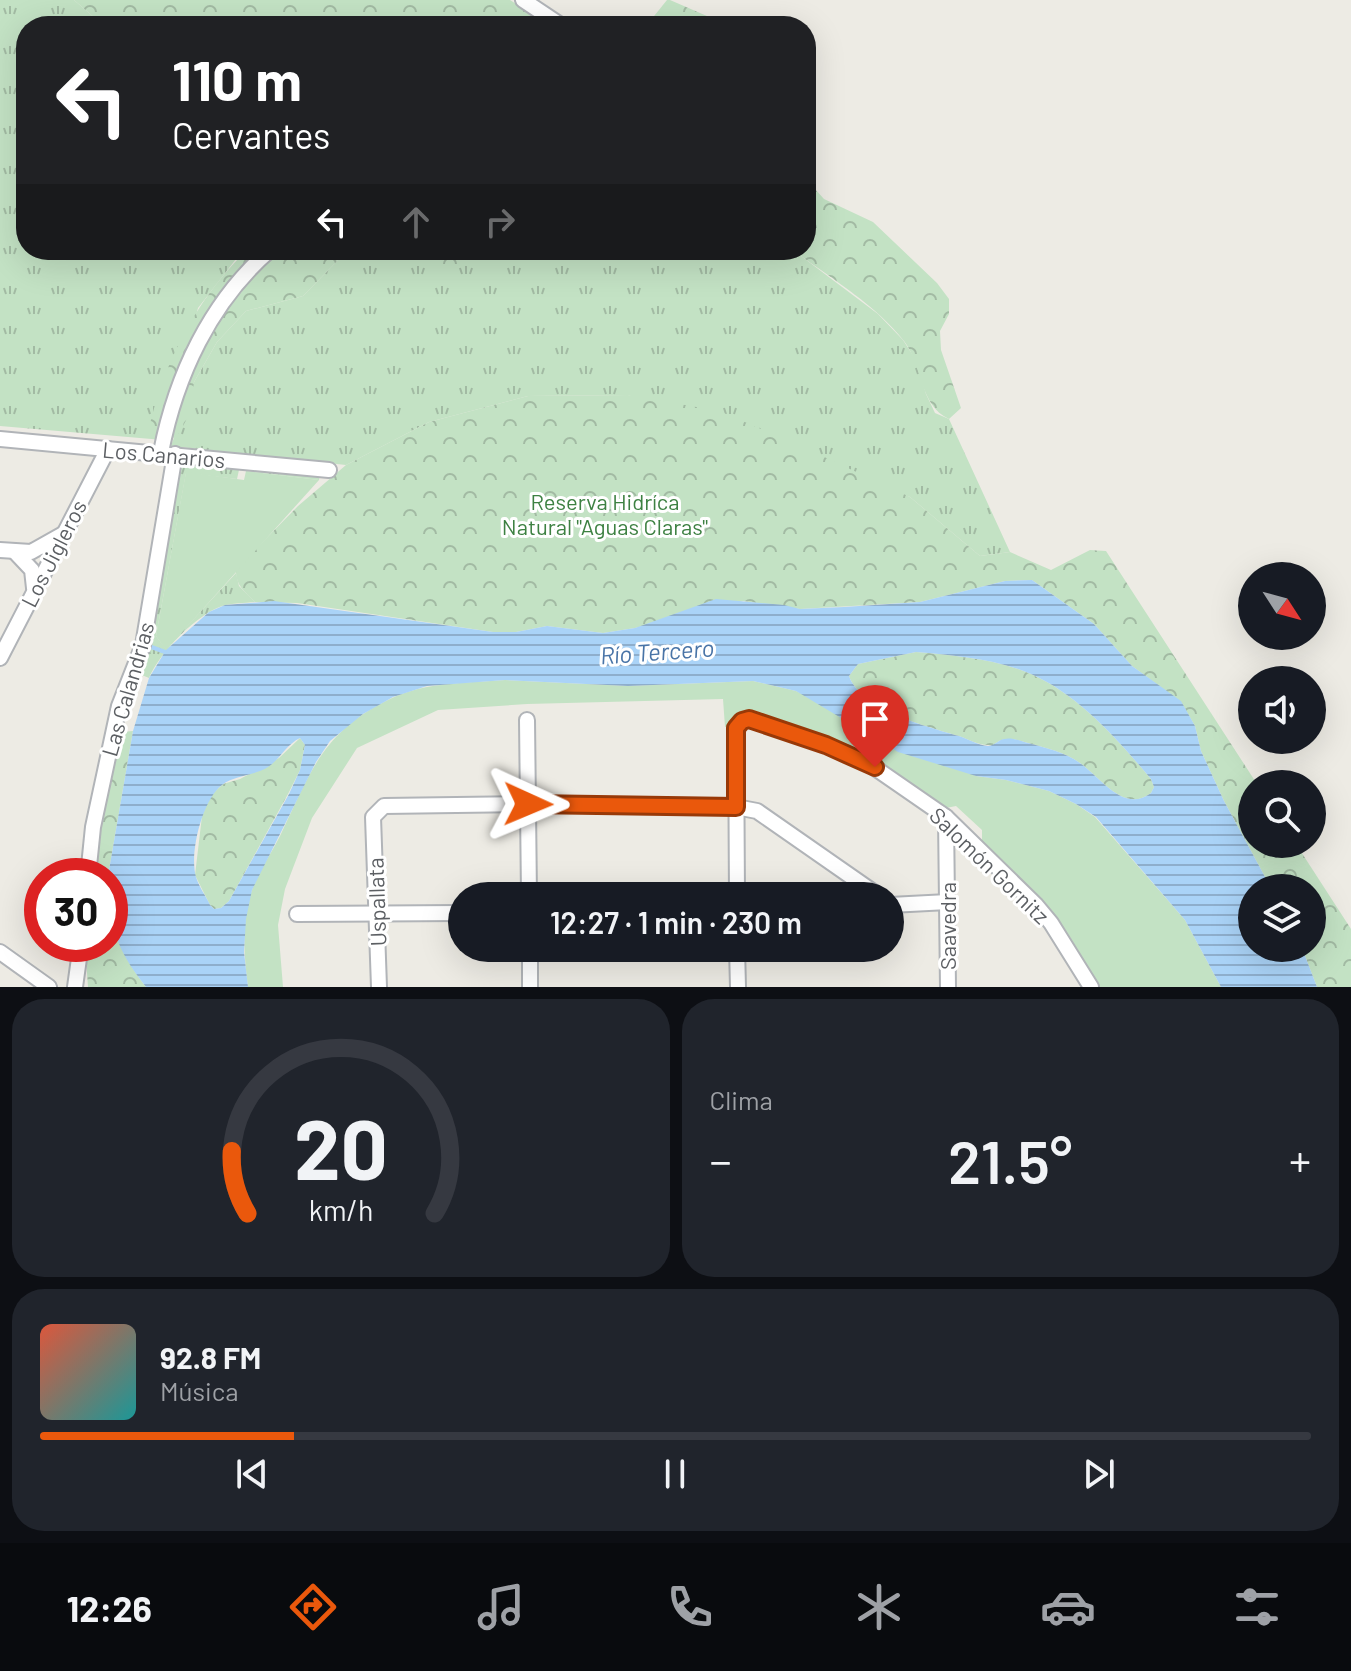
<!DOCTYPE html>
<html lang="es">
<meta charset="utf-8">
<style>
body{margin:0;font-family:Barlow,sans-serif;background:#20242c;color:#f1f3f6;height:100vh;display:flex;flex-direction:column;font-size:30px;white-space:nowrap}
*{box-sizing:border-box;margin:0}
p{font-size:26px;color:#9ea1a6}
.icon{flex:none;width:44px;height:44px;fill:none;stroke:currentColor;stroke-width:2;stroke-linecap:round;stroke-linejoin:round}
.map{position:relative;height:987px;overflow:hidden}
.details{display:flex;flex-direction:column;gap:12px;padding:12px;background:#0d0f14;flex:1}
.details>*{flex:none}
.top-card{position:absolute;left:16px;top:16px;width:800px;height:244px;border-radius:32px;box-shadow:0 8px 32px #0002;background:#202124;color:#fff;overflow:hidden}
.needle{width:52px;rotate:126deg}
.tools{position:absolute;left:1238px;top:562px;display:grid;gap:16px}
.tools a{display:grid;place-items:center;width:88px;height:88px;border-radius:50%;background:#171b24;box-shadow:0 8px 32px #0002;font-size:40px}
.speed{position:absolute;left:24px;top:858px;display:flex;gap:16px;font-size:40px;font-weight:700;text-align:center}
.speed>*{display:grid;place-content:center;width:104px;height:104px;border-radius:50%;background:#171b24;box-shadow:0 8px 32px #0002;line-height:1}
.speed .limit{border:12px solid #d22;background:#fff;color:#111}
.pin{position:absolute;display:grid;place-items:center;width:68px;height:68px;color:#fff;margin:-82px -34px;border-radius:50% 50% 50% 0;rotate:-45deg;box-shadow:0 0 8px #0007}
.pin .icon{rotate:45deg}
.me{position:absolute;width:88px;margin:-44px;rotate:91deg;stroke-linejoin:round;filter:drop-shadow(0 0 6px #0008)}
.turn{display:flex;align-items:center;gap:28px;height:168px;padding:0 24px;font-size:36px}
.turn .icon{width:104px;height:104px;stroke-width:2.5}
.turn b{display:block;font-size:56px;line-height:68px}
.lanes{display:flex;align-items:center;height:76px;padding:0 24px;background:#0003;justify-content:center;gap:40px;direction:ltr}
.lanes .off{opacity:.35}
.big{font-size:60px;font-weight:600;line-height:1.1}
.details .card{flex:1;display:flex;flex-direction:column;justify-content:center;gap:12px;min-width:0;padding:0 28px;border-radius:32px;background:#20242c}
.details .dial{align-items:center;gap:0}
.dial svg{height:208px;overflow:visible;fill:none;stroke:#363941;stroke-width:7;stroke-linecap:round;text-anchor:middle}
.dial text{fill:#f1f3f6;stroke:none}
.song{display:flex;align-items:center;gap:24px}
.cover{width:96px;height:96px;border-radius:12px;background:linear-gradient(135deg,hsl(10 70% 55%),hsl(180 70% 35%))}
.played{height:8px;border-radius:4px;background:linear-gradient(90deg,#ea580c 20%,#363941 20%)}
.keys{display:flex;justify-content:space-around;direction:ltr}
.heat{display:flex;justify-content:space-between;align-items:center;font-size:44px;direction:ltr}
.details .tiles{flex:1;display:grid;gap:12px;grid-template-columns:1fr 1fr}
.card:last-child{grid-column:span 2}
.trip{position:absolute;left:448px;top:882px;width:456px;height:80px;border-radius:40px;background:#171b24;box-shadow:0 8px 32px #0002;font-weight:600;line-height:80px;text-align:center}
.menu{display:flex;height:128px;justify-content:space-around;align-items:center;background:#090b0e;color:#9ea1a6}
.menu .icon{width:56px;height:56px}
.menu .active{color:#ea580c}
.menu b{font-size:36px;color:#f1f3f6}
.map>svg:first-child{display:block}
.grass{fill:url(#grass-tufts)}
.forest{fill:url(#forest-crowns)}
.park{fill:#c3e2c4}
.water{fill:url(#water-rules);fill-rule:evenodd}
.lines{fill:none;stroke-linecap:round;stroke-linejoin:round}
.stream{stroke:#aad3f7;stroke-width:4}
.street-casing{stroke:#b1b4b8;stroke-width:18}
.street{stroke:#fff;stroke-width:14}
.route-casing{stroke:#983908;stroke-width:20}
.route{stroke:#ea580c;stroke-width:14}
.labels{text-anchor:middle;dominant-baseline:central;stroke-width:6;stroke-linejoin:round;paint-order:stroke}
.street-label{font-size:22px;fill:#5c5f63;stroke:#fff}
.park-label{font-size:22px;fill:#3d8142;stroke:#fff}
.water-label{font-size:24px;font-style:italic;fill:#4974a7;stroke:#fff}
</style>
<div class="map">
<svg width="1351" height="987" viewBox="0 0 1351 987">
<defs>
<pattern id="grass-tufts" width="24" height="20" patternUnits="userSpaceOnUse" patternTransform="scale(2)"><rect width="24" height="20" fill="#c3e2c4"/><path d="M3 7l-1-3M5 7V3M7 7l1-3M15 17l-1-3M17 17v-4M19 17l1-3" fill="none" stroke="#a2baa3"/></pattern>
<pattern id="forest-crowns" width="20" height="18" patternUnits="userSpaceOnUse" patternTransform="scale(2)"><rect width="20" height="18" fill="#c3e2c4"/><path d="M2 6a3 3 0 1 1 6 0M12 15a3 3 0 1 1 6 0" fill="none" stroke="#a2baa3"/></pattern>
<pattern id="water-rules" width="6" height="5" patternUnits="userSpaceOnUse" patternTransform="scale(2)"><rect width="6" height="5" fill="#aad3f7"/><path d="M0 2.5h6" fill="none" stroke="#8eaecc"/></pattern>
</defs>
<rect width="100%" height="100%" fill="#edebe4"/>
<g class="grass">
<polygon points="0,0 74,0 104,26 26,26 26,250 243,250 198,308 163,440 0,426"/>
<polygon points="348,250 392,250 402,255 475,254 475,250 793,250 878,314 903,340 916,360 926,394 935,413 949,419 1010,552 980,556 910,497 628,395 528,396 429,422 346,465 171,446 194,382 217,342 246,311 303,296"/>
<path d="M187,462L320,474L319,480L239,470L237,479L186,473L156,636L166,649L236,573L239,586L255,602C244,603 232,603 222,606C196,615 160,652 149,678L137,673L159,590L179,471Z"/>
</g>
<g class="forest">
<polygon points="74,0 510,0 550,26 104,26"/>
<polygon points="667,0 670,0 730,26 646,26"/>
<path d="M806,179L824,199L873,222L937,283L949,299V314L940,331L941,350L961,408L949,419C919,405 923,366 904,341C875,304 830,278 793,250H806Z"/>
<path d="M247,250H348L303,296L246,311L217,342L194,382L190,413L177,437L160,440L149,429C163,363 198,297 247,250Z"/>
<polygon points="392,250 475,250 475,254 461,266 433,264"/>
<path d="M628,395L719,411L805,448L910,497L980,556L1010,552L1051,570L1090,550L1106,551L1257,784H1252V844H1296L1351,929V987H1317L1302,948H1312V888H1271L1224,801L1201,751L1195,726L1181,702L1132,666L1094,624L1032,580L1005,581L920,602L800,609L743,601L635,628L603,633L547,626L516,632H493L297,603L255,602C244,591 235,585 236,569L298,506L346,465L429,422L528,396Z"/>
<path d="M916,652C953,655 996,659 1031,674C1079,695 1118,740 1151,779L1154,787L1151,793C1124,814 1100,777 1080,763C1065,752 1046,748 1028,743C1018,740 1009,737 999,741C994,744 994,746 988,745C978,745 968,739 959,736C928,727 861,710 849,676L858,664Z"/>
<polygon points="133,731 108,876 90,876 117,740 121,732"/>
<polygon points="300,738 305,745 300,770 288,794 229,901 221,908 214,909 210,905 195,875 202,816 210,796 223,784 240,779 279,758"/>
<path d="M110,913C116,942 128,964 146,987H88L85,944H110Z"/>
</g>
<g class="park">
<polygon points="246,471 319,480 166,650 156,636 186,472 244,480"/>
<path d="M505,680L628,686L753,681L796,691L976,776L1006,780L1049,791L1076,804L1095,817L1185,920L1221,987H1100L1070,937L1042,900L982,841V830L956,806L946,808L864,752L751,712L738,714L728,727H725L723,699L527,704L438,710L357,748L312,818L285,889L278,925L283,987H248C244,956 241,921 252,890C258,872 271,854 280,836C310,773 323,730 392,698C426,682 468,683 505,680Z"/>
</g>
<path class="water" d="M1032,580L1094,624L1132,666L1181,701L1195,726L1201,751L1224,801L1271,888H1252V948H1302L1317,987H1221L1185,920L1096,817L1076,804L1049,791L1006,780L976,776L898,752L796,691L753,681L628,686L505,680L427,686L393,697L363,714L330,741L316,762L252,890L246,919L244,952L248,987H146C114,946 110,927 110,876H108L133,731L149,678L166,650L209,612L225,605L274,601L493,632H516L547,626L603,633L635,628L716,599L784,605L800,609L844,607L920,602L1005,581ZM916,652C953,655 996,659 1031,674C1079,695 1118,740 1151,779L1154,787L1151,793C1124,814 1100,777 1080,763C1065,752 1046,748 1028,743C1021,741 1012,737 1004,739C998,740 994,746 988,746C978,745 968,739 959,736C928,727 861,710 849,676L858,664ZM300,738L305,745L300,770L289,794L229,901L221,908L214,909L210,905C206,896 199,887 196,877C189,854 202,800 222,785C234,775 254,776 268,767C280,759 287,744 300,738Z"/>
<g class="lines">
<polyline class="stream" points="146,645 165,652"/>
<g class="street-casing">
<g id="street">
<polyline points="523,0 562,26"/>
<polyline points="0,439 329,470"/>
<path d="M161,452C176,376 210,302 270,250"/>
<polyline points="0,550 31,552 63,534"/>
<polyline points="15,552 32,570 34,588"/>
<polyline points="0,658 108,449"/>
<polyline points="527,720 529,896"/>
<polyline points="946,817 948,987"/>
<polyline points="88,876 93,827 119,706 143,645 175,454"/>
<polyline points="737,896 736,728 742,721 749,719 826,745 865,761 946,817 1036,905 1051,923 1091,987"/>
<polyline points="890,905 948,902"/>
<polyline points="297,914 462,913"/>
<polyline points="530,948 530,987"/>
<polyline points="737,948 738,987"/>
<polyline points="0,952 49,987"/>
<polyline points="75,987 81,944"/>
<polyline points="379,987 373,817 384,806 528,804 736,807 757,811 879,896"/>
</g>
</g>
<use href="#street" class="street"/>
</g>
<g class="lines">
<g class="route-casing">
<polyline id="route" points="528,804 736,807 736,728 742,721 749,719 826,745 875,767"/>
</g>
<use href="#route" class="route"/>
</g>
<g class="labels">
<g class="street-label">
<text transform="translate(164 454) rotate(5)">Los Canarios</text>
<text transform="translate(53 553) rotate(-63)">Los Jigleros</text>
<text transform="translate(127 689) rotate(-74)">Las Calandrias</text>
<text transform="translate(990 865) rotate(44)">Salomón Gornitz</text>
<text transform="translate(376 902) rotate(-92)">Uspallata</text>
<text transform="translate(947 926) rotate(-90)">Saavedra</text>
</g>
<g class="park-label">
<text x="605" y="501">Reserva Hidríca<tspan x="605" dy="25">Natural "Aguas Claras"</tspan></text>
</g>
<g class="water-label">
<text transform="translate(657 651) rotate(-4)">Río Tercero</text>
</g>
</g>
</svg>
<div class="tools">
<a><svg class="needle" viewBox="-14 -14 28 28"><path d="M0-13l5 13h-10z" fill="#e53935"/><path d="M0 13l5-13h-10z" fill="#9ea1a6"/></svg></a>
<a><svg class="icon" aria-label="sound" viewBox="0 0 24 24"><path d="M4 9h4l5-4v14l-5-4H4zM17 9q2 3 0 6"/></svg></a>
<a><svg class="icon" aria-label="search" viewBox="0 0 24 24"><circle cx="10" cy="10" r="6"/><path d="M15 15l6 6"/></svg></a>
<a><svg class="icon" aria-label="layers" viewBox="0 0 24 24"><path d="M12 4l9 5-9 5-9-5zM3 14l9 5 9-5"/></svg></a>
</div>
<div class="speed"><div class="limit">30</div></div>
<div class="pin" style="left:875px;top:767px;background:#d93025"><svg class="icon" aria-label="arrive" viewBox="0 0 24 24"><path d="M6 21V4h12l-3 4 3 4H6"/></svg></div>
<svg class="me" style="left:528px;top:804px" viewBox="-20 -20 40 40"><path d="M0-17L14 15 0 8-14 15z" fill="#ea580c" stroke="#fff" stroke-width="4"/></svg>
<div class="trip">12:27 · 1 min · 230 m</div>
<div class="top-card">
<div class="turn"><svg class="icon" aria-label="left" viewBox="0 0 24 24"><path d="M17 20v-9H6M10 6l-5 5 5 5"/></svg><div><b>110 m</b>Cervantes</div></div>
<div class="lanes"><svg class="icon" aria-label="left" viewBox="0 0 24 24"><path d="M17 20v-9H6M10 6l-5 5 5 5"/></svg><svg class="icon off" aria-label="ahead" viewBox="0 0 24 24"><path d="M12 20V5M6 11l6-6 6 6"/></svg><svg class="icon off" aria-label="right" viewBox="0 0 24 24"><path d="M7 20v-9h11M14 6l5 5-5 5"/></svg></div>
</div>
</div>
<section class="details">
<div class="tiles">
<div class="card dial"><svg viewBox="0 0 100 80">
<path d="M14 69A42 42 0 1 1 86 69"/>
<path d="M14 69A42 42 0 0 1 8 45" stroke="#ea580c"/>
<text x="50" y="56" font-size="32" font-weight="700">20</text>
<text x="50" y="72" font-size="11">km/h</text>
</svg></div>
<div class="card"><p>Clima</p>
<div class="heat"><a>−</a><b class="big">21.5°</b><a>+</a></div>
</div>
<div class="card">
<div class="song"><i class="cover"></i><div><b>92.8 FM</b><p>Música</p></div></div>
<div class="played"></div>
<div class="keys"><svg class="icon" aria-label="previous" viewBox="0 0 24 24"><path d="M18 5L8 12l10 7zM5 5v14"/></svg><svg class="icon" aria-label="pause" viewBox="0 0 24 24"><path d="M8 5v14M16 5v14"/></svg><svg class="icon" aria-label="next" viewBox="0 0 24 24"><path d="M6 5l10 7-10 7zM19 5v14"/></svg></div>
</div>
</div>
</section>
<nav class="menu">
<b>12:26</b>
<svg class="icon active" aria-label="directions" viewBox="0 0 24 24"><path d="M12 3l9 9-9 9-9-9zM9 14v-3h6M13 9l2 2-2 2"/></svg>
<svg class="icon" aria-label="music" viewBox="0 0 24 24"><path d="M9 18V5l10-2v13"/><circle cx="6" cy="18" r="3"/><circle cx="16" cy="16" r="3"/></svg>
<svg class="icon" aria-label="phone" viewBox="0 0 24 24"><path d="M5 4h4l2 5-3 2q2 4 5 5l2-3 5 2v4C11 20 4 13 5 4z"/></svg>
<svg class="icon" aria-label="climate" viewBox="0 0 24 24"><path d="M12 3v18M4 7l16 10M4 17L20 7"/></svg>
<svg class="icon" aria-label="car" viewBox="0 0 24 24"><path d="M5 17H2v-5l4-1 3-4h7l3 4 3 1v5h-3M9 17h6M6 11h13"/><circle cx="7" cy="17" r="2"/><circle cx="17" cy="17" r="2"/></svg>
<svg class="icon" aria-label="filters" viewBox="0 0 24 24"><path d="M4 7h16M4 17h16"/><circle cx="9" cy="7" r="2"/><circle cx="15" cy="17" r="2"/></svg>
</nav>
